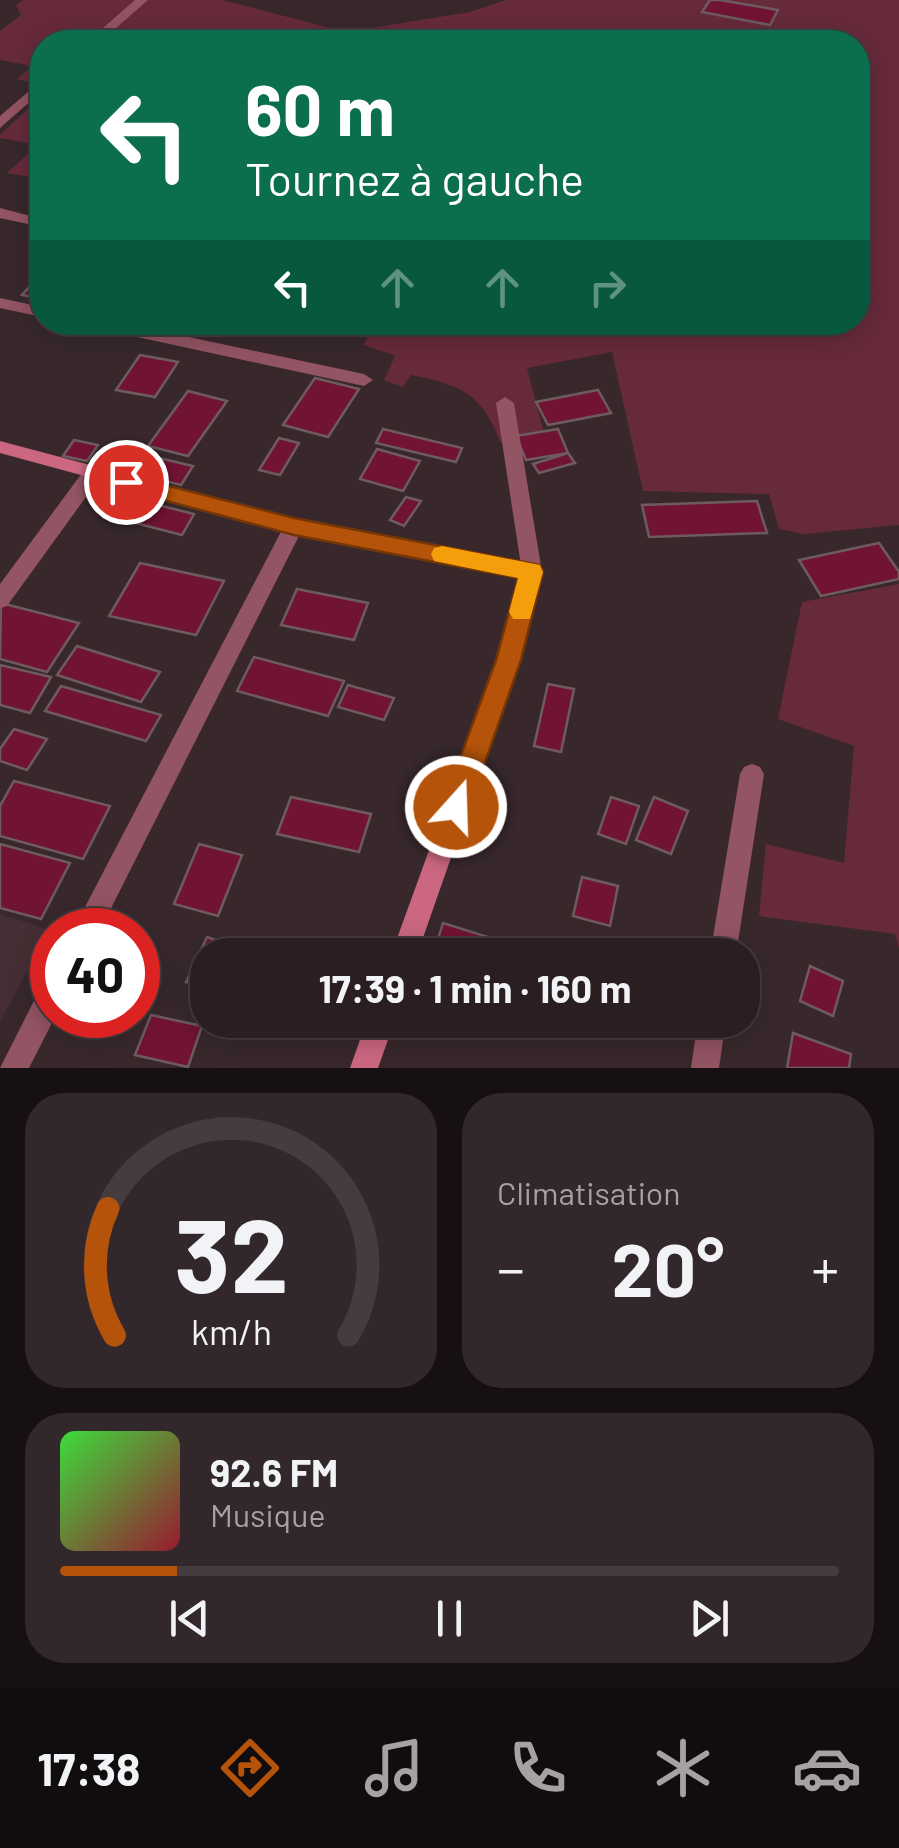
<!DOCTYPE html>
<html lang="fr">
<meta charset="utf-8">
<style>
body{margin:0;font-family:Barlow,sans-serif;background:#32272a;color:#f1f3f6;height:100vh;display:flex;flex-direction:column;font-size:38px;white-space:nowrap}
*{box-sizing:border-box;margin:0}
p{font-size:32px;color:#a5a2a5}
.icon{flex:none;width:55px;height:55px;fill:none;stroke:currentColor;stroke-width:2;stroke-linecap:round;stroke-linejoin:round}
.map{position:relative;height:1068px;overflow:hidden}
.sheet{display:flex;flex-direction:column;gap:25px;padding:25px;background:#171012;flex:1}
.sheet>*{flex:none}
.banner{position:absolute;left:30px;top:30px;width:840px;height:305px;border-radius:40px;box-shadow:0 5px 25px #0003,0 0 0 2px #463c3f;background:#0b6e4f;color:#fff;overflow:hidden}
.speed{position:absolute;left:30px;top:908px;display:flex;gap:20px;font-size:50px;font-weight:700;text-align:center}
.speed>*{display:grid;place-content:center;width:130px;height:130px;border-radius:50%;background:#2a1e21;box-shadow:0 5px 25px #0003,0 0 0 2px #463c3f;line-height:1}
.speed .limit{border:15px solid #d22;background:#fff;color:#111}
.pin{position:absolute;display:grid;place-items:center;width:85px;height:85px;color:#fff;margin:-42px;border:5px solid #fff;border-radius:50%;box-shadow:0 2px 10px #0007}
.me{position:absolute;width:110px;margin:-55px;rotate:20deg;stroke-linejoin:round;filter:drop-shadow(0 0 8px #0008)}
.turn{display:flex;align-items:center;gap:35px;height:210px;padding:0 50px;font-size:45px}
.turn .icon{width:130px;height:130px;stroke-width:2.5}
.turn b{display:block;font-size:70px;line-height:85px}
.lanes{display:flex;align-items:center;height:95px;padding:0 50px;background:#0003;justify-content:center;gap:50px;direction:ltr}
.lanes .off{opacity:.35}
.big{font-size:75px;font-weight:700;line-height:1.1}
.sheet .card{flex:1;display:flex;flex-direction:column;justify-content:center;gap:15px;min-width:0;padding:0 35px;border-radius:40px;background:#32272a}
.sheet .dial{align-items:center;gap:0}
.dial svg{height:260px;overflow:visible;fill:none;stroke:#463c3f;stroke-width:7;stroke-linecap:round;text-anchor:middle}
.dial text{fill:#f1f3f6;stroke:none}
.song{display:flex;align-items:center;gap:30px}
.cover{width:120px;height:120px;border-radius:15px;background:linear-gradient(135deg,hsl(120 70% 55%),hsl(350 70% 35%))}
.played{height:10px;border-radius:5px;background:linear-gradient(90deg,#b45309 15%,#463c3f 15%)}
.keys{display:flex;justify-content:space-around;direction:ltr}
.heat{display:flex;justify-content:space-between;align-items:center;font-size:55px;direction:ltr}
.sheet .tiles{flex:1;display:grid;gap:25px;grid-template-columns:1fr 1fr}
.card:last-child{grid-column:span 2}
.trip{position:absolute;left:190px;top:938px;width:570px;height:100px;border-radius:40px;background:#2a1e21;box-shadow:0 5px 25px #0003,0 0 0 2px #463c3f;font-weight:700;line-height:100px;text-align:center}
.tabs{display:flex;height:160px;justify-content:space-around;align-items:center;background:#110c0d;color:#a5a2a5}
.tabs .icon{width:70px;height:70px}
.tabs .on{color:#b45309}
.tabs b{font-size:45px;color:#f1f3f6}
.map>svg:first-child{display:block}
.built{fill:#462f34}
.green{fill:#672a3b}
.building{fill:#711335;stroke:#6d5b5e;stroke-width:2.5}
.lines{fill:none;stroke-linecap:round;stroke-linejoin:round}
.street{fill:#935463;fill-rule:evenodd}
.secondary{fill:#cb6781;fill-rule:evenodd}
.route{fill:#b45309;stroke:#753606;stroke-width:2.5}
.slow{fill:#f59e0b}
</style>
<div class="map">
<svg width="899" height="1068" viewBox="0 0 899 1068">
<rect width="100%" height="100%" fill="#38282c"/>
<polygon class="built" points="0,914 50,930 0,1021"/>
<g class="green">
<path d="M23,0H222L346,32L470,12L506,0H899V525L804,534L779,529L769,494L643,491L612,352L527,368L547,445L500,442C483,393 458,384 411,375L403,387L384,380L395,356L364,345L375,322H858V42H42V85L17,79L32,66L0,60V31L21,15L16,5Z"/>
<polygon points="42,96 42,179 7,173 38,145 0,138 0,135"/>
<polygon points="899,584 899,948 895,934 759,916 766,844 844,863 854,746 778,719 802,602"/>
</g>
<g class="building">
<polygon points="710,0 720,0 778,10 770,25 702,12"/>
<polygon points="42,273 42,299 22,295"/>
<polygon points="444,322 467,322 471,332 449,335"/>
<polygon points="140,355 178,362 155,397 116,390"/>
<polygon points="315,378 359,389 328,437 283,425"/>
<polygon points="598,390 611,413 548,425 536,402"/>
<polygon points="188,391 227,401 188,456 148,446"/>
<polygon points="383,429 462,448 456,462 376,443"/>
<polygon points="558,429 568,453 526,460 516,436"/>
<polygon points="279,438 299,443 280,475 259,470"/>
<polygon points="74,440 98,445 87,461 63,456"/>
<polygon points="377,449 420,461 403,491 360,479"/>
<polygon points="568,453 575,463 539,473 533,464"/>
<polygon points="155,457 193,466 181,485 142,475"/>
<polygon points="126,497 194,514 182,535 112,517"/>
<polygon points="406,497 421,501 404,526 390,520"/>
<polygon points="757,501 767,533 649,537 642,505"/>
<polygon points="879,543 899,572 899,579 821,596 799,560"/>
<polygon points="140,563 224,581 196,635 109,616"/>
<polygon points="297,589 368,603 354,640 281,625"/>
<polygon points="1,603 79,623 47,672 0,659"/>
<polygon points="77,646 160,672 141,702 57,675"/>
<polygon points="254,657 344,681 328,716 237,691"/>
<polygon points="0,665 51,677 30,713 0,705"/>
<polygon points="548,684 574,689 561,752 534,746"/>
<polygon points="348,685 394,698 384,720 338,707"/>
<polygon points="61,686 161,715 146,741 45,711"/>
<polygon points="14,729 47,739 27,770 0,761 0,749"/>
<polygon points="14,781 110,806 83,859 0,836 0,806"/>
<polygon points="291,797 371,814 359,852 277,834"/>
<polygon points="611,797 639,806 626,844 598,834"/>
<polygon points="654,797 688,811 671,854 636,840"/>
<polygon points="0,844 70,863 41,919 0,908"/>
<polygon points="199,844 242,855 218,916 174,904"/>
<polygon points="582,877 618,886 610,926 573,916"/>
<polygon points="443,923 545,955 433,955"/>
<polygon points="207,937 259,955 208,955 208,989 186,982"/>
<polygon points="810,966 843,981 833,1016 800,1001"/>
<polygon points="151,1015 202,1026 188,1067 135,1055"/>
<polygon points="793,1033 851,1054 849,1068 787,1068"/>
</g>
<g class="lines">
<g class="street">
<polygon points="135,0 148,0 100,42 87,42"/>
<polygon points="42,80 42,91 0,128 0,116"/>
<polygon points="0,208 42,219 42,227 0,218"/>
<polygon points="0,298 42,307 42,317 0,308"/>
<polygon points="83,322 118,322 364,374 373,380 364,386 91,327"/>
<polygon points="505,397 514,403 542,572 539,578 525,578 522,572 496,403"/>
<polygon points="92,467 99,469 102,474 99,479 7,606 0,608 0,584 85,469"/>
<polygon points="294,519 304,526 100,930 73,930 284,526"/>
<polygon points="752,764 760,767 764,774 736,955 710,955 740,774 744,767"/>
<polygon points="52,982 52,1015 56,1015 29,1068 0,1068 42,985"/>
<polygon points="698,1020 726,1020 719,1068 691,1068"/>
</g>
<g class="secondary">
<polygon points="0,441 294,519 539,566 542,572 520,660 417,955 391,955 498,660 520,578 294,533 0,453"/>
<polygon points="367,1020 395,1020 378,1068 350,1068"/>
</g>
</g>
<polygon class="route" points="126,475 294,518 540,565 543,572 521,660 466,816 456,820 446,816 442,807 496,660 518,578 294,535 118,488 115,482"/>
<polygon class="slow" points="442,546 540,565 543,572 530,619 513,619 509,612 518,578 434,561 431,554 434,548"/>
</svg>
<div class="speed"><div class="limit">40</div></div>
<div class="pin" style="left:126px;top:482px;background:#d93025"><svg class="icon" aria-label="arrive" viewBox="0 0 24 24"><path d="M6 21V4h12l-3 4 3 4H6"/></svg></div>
<svg class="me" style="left:456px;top:807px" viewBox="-20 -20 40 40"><circle r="17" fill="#b45309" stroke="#fff" stroke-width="3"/><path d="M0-11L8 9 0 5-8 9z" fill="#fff"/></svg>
<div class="trip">17:39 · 1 min · 160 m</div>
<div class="banner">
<div class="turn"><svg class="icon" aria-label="left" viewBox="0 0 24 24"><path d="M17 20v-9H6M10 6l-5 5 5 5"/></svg><div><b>60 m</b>Tournez à gauche</div></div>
<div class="lanes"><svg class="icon" aria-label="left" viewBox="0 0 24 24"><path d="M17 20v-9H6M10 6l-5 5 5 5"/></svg><svg class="icon off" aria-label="ahead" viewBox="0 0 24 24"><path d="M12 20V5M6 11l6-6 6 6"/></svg><svg class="icon off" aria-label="ahead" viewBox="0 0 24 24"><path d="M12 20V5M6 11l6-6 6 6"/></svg><svg class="icon off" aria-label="right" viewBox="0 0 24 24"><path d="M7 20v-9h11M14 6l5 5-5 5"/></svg></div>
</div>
</div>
<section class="sheet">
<div class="tiles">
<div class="card dial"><svg viewBox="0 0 100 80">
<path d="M14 69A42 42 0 1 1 86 69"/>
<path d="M14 69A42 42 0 0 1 12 30" stroke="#b45309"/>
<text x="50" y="56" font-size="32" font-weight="700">32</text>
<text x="50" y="72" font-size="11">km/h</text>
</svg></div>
<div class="card"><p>Climatisation</p>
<div class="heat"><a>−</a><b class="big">20°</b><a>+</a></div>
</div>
<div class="card">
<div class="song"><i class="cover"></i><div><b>92.6 FM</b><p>Musique</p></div></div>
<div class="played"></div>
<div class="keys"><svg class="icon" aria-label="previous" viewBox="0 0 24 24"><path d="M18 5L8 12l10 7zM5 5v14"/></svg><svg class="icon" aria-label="pause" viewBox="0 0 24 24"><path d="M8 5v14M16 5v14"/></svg><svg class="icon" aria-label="next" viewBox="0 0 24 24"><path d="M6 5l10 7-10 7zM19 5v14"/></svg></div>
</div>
</div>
</section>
<nav class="tabs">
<b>17:38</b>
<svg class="icon on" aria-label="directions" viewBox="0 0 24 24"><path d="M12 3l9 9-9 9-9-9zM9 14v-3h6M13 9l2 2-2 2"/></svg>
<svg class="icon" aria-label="music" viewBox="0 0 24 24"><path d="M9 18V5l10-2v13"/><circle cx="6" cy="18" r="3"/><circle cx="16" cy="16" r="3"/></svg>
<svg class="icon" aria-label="phone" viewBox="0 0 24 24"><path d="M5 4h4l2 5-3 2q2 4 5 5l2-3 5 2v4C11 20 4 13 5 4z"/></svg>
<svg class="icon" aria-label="climate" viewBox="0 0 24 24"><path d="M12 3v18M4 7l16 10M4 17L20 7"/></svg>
<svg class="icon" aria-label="car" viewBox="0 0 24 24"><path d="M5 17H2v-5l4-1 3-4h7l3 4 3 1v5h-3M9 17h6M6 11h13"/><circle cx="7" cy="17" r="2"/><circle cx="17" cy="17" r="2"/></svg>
</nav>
